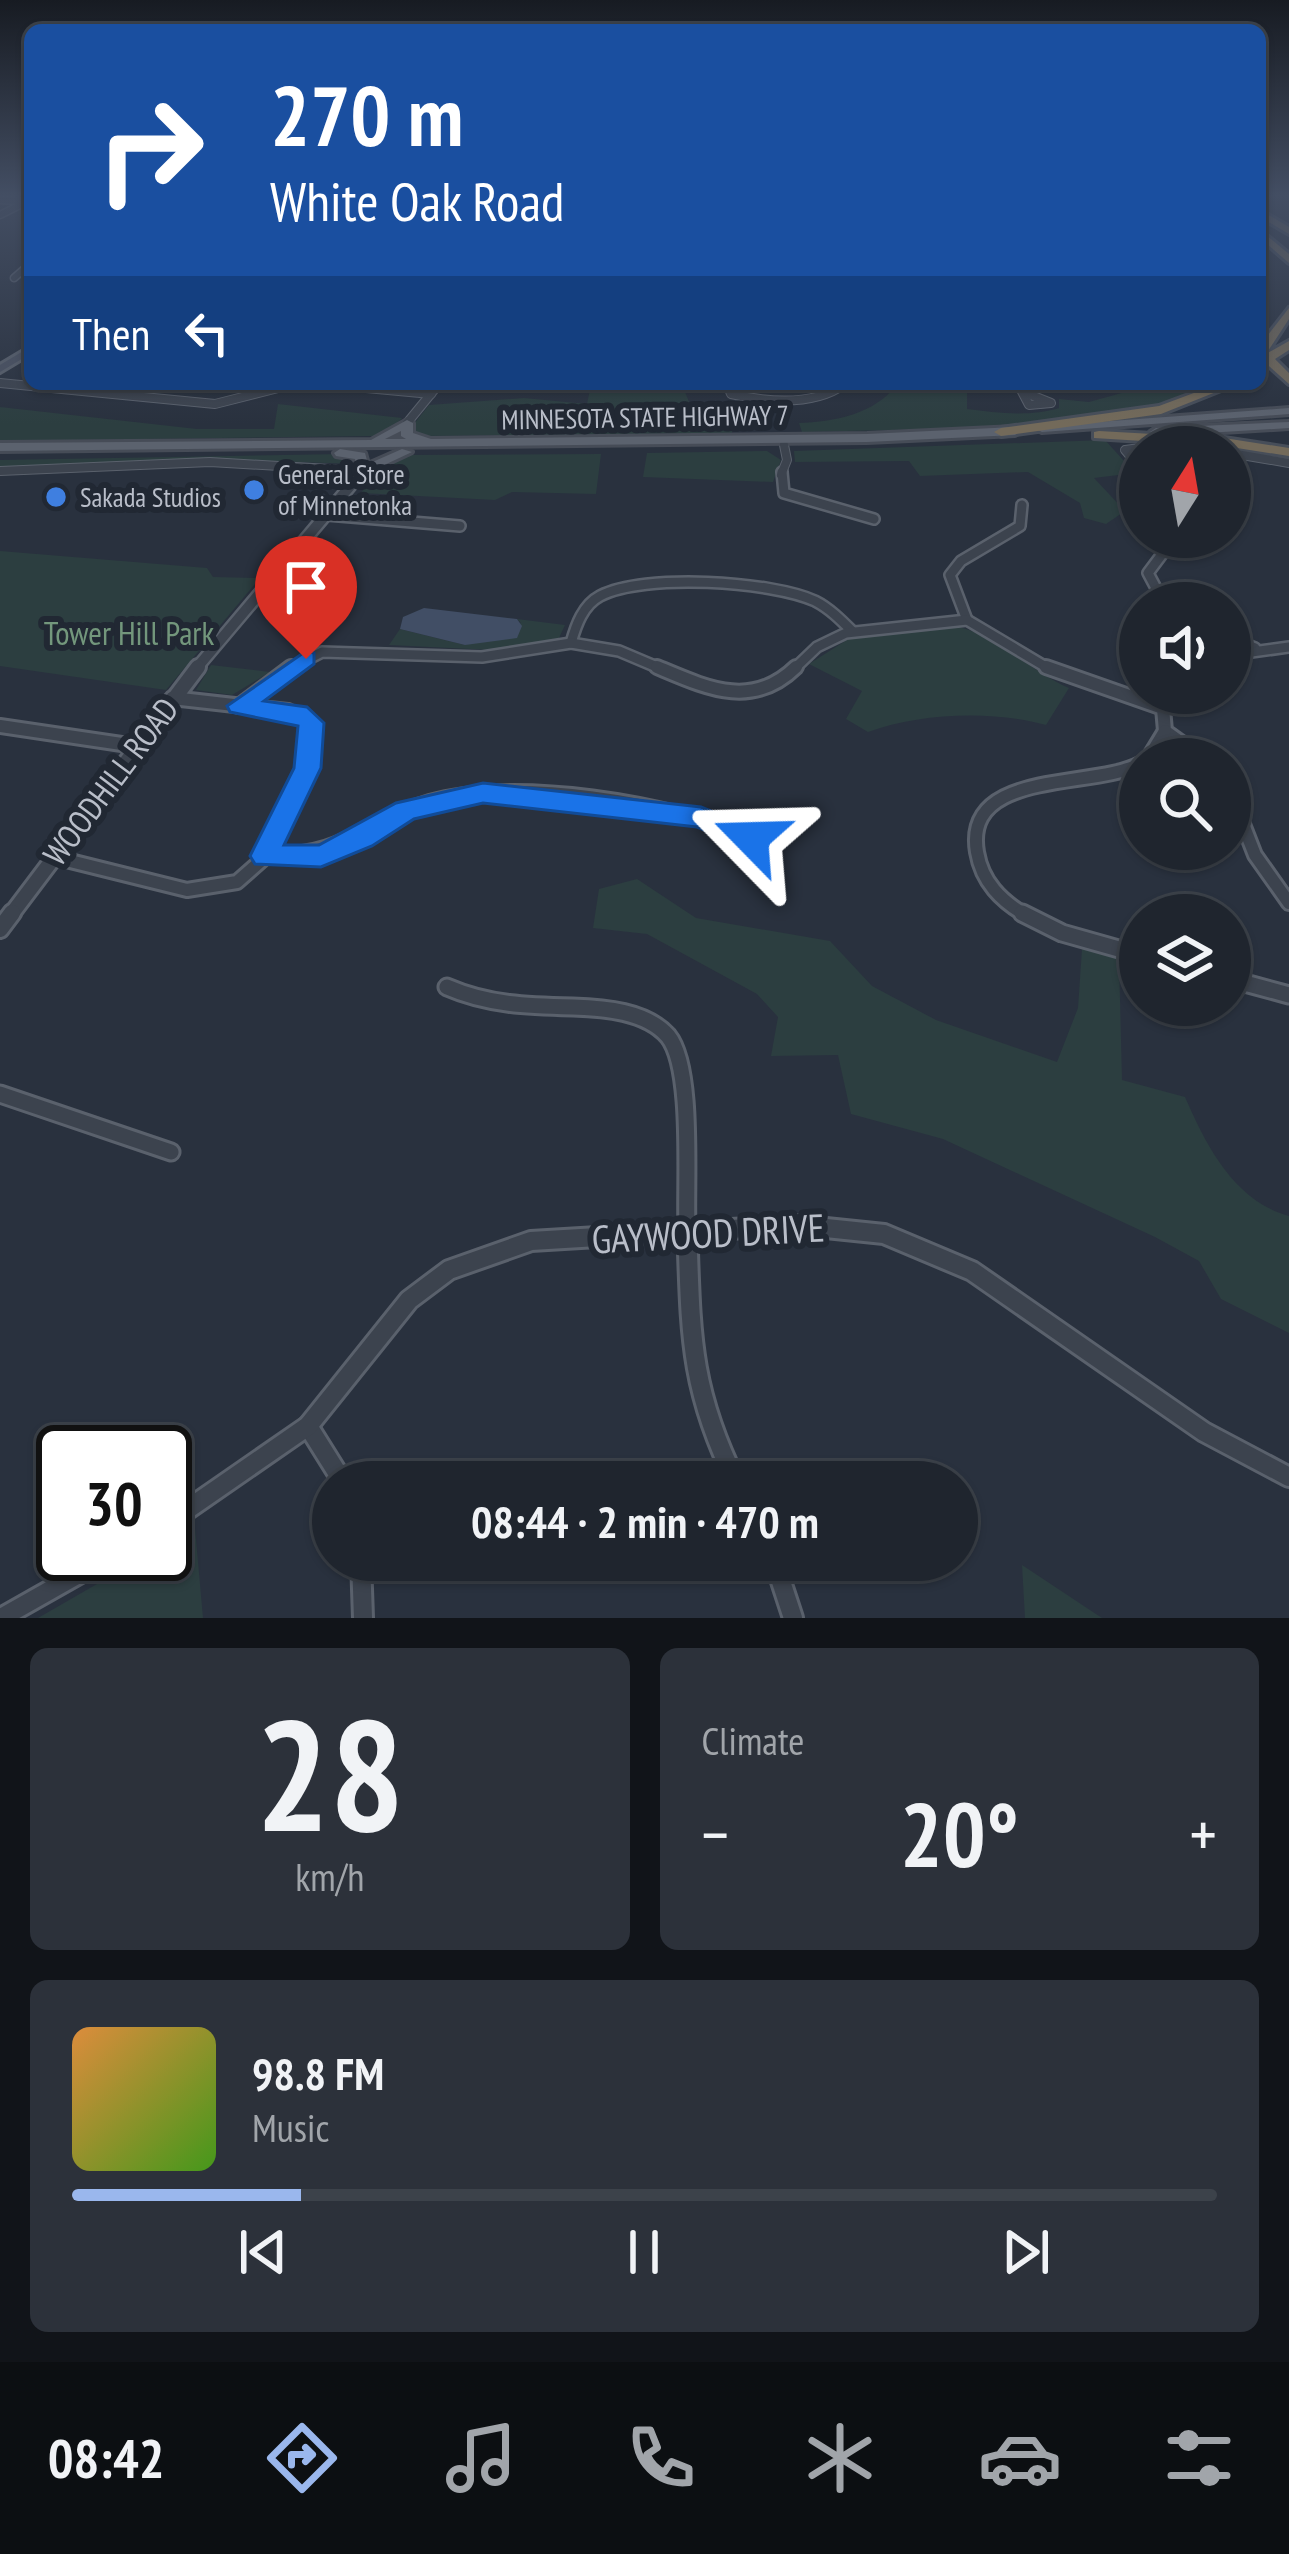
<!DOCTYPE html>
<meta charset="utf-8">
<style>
body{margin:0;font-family:"PT Sans Narrow",sans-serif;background:#2c313a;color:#f1f3f6;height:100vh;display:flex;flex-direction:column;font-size:45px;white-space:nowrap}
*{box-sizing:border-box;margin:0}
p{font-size:39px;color:#a1a5aa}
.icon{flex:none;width:66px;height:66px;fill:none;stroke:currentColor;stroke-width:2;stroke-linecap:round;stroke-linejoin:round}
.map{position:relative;height:1618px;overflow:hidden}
.details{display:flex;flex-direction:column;gap:30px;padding:30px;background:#111419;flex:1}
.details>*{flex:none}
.guide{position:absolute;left:24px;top:24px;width:1242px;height:366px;border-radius:18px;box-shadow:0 3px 9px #0004,0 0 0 3px #3c424a;background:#1a4fa0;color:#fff;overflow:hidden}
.needle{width:78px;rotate:11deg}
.tools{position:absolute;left:1119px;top:426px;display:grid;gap:24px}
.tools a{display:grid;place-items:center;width:132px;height:132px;border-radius:50%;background:#1f252e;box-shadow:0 3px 9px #0004,0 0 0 3px #3c424a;font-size:60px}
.speed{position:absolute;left:36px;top:1425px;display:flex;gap:24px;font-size:60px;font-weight:700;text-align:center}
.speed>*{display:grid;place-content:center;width:156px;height:156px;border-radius:50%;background:#1f252e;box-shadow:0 3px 9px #0004,0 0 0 3px #3c424a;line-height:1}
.speed .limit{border:6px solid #111;border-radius:18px;background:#fff;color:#111}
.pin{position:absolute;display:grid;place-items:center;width:102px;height:102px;color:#fff;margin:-123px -51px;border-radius:50% 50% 50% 0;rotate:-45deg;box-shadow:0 0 12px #0007}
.pin .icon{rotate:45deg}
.me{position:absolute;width:132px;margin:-66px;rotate:292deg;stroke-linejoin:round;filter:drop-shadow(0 0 9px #0008)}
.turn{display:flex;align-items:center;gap:42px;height:252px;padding:0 48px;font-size:54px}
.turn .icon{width:156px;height:156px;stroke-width:2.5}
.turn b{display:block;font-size:84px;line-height:102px}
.then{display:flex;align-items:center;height:114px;padding:0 48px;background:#0003;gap:24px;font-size:45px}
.big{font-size:90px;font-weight:700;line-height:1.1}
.details .tile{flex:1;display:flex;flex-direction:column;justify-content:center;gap:18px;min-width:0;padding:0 42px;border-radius:18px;background:#2c313a}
.details .dial{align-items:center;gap:0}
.dial b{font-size:156px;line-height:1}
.song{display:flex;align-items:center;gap:36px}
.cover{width:144px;height:144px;border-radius:18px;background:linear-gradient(135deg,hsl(30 70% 55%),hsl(100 70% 35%))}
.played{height:12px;border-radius:6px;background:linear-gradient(90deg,#9ab7ed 20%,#3c424a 20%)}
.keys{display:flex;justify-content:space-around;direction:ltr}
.heat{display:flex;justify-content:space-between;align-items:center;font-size:66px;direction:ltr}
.details .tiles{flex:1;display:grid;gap:30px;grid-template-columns:1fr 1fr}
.tile:last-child{grid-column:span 2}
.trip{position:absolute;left:312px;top:1461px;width:666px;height:120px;border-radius:60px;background:#1f252e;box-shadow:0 3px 9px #0004,0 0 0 3px #3c424a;font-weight:700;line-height:120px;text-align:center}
.tab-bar{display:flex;height:192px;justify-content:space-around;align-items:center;background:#0c0f12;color:#a1a5aa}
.tab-bar .icon{width:84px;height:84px}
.tab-bar .current{color:#9ab7ed}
.tab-bar b{font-size:54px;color:#f1f3f6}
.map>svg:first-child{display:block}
.green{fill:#2c3e40}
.water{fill:#414e65}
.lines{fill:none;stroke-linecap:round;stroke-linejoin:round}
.minor-far5-casing{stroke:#5a616c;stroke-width:9}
.minor-far4-casing{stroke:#5a616c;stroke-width:10}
.minor-far3-casing{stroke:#5a616c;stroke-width:14}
.minor-far2-casing{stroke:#5a616c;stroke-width:18}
.minor-far1-casing{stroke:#5a616c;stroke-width:21}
.minor-casing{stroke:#5a616c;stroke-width:24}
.tertiary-far4-casing{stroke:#5a616c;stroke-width:9}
.tertiary-far3-casing{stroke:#5a616c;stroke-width:12}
.tertiary-far2-casing{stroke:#5a616c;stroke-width:15}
.tertiary-far1-casing{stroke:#5a616c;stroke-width:20}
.tertiary-casing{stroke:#5a616c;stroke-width:22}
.secondary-casing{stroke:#5a616c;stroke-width:6}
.primary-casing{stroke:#464c57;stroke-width:6}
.motorway-casing{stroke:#474e59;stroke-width:6}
.minor-far5{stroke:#3c434e;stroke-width:6}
.minor-far4{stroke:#3c434e;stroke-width:8}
.minor-far3{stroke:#3c434e;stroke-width:9}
.minor-far2{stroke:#3c434e;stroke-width:12}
.minor-far1{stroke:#3c434e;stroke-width:15}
.minor{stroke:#3c434e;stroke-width:18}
.tertiary-far4{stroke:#3c434e;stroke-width:6}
.tertiary-far3{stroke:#3c434e;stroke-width:9}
.tertiary-far2{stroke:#3c434e;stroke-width:10}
.tertiary-far1{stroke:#3c434e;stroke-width:14}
.tertiary{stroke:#3c434e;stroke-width:16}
.secondary{fill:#4b5261;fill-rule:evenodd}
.primary{fill:#5b626e;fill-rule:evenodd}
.motorway{fill:#736a5a;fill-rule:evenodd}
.route{fill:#1a73e8;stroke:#114b97;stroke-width:3}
.shop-dot{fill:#3f7fe0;stroke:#212833;stroke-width:4.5}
.labels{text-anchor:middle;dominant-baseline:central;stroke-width:12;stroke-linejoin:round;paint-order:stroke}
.far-street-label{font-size:27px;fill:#b9bec9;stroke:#212833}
.far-poi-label{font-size:27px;fill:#b9bec9;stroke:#212833;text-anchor:start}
.park-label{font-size:33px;fill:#73977c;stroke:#212833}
.street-label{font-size:33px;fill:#b9bec9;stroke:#212833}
.near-street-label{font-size:39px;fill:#b9bec9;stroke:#212833}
</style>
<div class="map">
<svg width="1289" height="1618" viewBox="0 0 1289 1618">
<rect width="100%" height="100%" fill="#29313e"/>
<g class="green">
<polygon points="643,384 682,384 691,407 731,404 732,433 422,436 410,429 429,405 524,398 587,404 590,389"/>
<path d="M897,384L967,385V409C997,413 1030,417 1059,408V399L1089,402L1154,384H1213C1130,432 902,429 802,432L799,423C833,422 876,414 897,384Z"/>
<polygon points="278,404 402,418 388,432 375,436 0,441 0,407 197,429 274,429"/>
<polygon points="1105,440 1135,473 1094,478 1125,511 1106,524 1084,518 1080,503 1028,472 920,476 909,461 795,462 794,451"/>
<polygon points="767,451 781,460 773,482 643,477 647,453"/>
<polygon points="343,454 358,459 356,464 214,459 0,468 0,460"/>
<polygon points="601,454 596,494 512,492 495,500 361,493 382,463 406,455"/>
<polygon points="0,551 207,568 213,577 260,578 166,690 0,666"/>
<polygon points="517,619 565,625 559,638 492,650 389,645 400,629 465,645 521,623"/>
<path d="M951,626C993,630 1030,672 1069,688L1046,725C992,710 920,713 868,732L846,719L862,691L809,664L850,638Z"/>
<polygon points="211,665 270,672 232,695 196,690"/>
<path d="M637,879L696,918L830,941L872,986L936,1020L1057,1062L1078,1008L1082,949L1119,958L1122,1080L1185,1097C1206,1145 1234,1201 1289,1216V1333L1221,1299L1199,1261L1155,1237L943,1139L851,1114L838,1055L771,1056L778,1017L757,994L647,934L593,928L599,889Z"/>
<polygon points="195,1528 203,1618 38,1618 149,1554 165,1554 165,1545"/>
<polygon points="1022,1565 1102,1618 1025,1618"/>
</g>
<polygon class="water" points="424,608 517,619 522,626 517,638 465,645 400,629 403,617"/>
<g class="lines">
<g class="minor-far5-casing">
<g id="minor-far5">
<polyline points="0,215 26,202"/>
<polyline points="14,278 30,264"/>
</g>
</g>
<g class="minor-far4-casing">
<g id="minor-far4">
<polyline points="0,383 215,404 294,384"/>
<polyline points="323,384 431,394"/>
<path d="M727,384L731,394C767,402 813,407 845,384"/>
<polyline points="1018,384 1029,405 1051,403 1026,393"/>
<polyline points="407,423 439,384"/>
<polyline points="1230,453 1289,463"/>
<polyline points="1140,468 1125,450 1148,447"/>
<polyline points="0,471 210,462 363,471"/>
<polyline points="781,475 787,460 784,445"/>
</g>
</g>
<g class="minor-far3-casing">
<g id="minor-far3">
<polyline points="782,472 784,493 874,519"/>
<polyline points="327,515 460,526"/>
<polyline points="1164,603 1148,573 1175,537"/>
<polyline points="967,620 950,575 961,561 1020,526 1022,505"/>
<polyline points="1230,638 1255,648"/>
<path d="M571,643C576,625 583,605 600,596C644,573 771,581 815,601C829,608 841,620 852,631"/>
<polyline points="1230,655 1289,647"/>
<polyline points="287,670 322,652 482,657 571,643 619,651 664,670"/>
<polyline points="793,670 817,647 846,633 967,620 1051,670"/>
</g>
</g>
<g class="minor-far2-casing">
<g id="minor-far2">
<path d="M657,667C707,688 752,710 796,667"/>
<polyline points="1046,667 1163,708"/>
<polyline points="1170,693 1163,708 1165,731 1204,759"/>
<polyline points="239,706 291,667"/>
<polyline points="0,726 135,746"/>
<polyline points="1148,759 1165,731"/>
<polyline points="1230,791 1255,855 1289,903"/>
<path d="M265,856C349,856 361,822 430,802C514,777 672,803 751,838"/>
<polyline points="54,857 187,890 237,882 263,859 307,768 311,723 288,711 172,698"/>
<path d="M1027,916C1001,901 982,882 977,852C963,769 1093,789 1140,764"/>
</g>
</g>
<g class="minor-far1-casing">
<g id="minor-far1">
<polyline points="1022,913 1062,933 1140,955"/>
<polyline points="1230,979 1289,995"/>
<path d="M447,987C488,1005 529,1006 573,1007C604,1008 646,1011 668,1036C694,1068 685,1184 687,1227"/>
<polyline points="0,1094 171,1152"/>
<polyline points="764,1227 816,1227"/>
</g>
</g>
<g class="minor-casing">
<g id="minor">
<path d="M687,1224C691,1329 688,1385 736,1482"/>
<polyline points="308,1426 343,1482"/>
<polyline points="165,1525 308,1426 409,1300 449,1270 531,1241 797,1225 884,1234 972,1271 1204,1432 1289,1477"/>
<polyline points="361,1560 363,1618"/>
<polyline points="774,1560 793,1618"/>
<polyline points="1,1618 114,1554"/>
</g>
</g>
<g class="tertiary-far4-casing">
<polyline id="tertiary-far4" points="0,200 30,202"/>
</g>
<g class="tertiary-far3-casing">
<polyline id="tertiary-far3" points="359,475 363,471"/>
</g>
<g class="tertiary-far2-casing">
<polyline id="tertiary-far2" points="195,670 362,472"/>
</g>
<g class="tertiary-far1-casing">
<polyline id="tertiary-far1" points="10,916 198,667"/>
</g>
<g class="tertiary-casing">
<polyline id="tertiary" points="0,929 12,913"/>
</g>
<g class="secondary-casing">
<polygon id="secondary" points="30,347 30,354 0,372 0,365"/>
</g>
<g class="primary-casing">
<g id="primary">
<polygon points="1289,408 1289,414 1042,432 1036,429 1042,426"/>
<path d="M407,420L413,423V433L431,439L867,434L1015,427L1021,431L1015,435L867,442L0,451V443L371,440ZM401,431V436L406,439H385Z"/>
<polygon points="1289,422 1289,428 1156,436 1150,432 1156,428"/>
<polygon points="340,449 365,453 368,464 402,449 412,452 363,475 357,471 355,459 336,456 334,453"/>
</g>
</g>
<g class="motorway-casing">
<g id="motorway">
<polygon points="1260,210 1289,227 1289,234 1260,217"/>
<polygon points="1260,230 1289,254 1289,263 1260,238"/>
<polygon points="1289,308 1289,319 1266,354 1289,341 1289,350 1275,359 1289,373 1289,384 1260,358 1260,345"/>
<polygon points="1218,384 1236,384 1161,414 1001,436 994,432 1001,428 1159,406"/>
<polygon points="1099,431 1224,438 1289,448 1289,456 1224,446 1094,438 1094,432"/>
</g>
</g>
<use href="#minor-far5" class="minor-far5"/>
<use href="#minor-far4" class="minor-far4"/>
<use href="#minor-far3" class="minor-far3"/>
<use href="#minor-far2" class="minor-far2"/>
<use href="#minor-far1" class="minor-far1"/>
<use href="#minor" class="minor"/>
<use href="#tertiary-far4" class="tertiary-far4"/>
<use href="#tertiary-far3" class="tertiary-far3"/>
<use href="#tertiary-far2" class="tertiary-far2"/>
<use href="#tertiary-far1" class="tertiary-far1"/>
<use href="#tertiary" class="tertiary"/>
<use href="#secondary" class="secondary"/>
<use href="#primary" class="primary"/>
<use href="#motorway" class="motorway"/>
</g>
<linearGradient id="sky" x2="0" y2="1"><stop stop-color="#171b22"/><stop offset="0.46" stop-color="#434e63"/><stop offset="1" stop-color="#434e63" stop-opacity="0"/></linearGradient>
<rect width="1289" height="424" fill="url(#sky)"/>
<polygon class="route" points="306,651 314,653 314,664 264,701 307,707 324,723 321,768 284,845 319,845 396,803 483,783 701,807 761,831 765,838 751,849 697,827 483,803 414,819 372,846 321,867 255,864 250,856 294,768 298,726 230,712 227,706"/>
<g class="shop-dot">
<circle cx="254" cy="490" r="12"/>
<circle cx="56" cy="497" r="12"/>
</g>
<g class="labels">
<g class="far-street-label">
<text transform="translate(645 417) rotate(-1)">MINNESOTA STATE HIGHWAY 7</text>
</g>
<g class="far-poi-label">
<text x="278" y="474">General Store<tspan x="278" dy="31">of Minnetonka</tspan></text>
<text x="80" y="497">Sakada Studios</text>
</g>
<g class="park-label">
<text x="129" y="632">Tower Hill Park</text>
</g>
<g class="street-label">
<text transform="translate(110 781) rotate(-53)">WOODHILL ROAD</text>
</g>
<g class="near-street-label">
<text transform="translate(708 1233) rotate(-3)">GAYWOOD DRIVE</text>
</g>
</g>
</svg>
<div class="tools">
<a><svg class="needle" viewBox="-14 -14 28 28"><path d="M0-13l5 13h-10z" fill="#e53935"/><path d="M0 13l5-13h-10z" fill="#a1a5aa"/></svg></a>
<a><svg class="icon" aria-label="sound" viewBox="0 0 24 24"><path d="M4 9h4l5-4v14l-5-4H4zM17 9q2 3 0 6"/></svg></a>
<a><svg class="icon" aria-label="search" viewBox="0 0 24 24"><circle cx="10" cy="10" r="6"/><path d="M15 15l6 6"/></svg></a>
<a><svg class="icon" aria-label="layers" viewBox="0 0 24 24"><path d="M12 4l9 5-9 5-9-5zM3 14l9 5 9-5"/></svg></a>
</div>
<div class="speed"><div class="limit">30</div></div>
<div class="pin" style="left:306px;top:659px;background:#d93025"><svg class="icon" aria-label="arrive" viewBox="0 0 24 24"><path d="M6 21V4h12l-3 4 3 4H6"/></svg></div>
<svg class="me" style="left:751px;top:838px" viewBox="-20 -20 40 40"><path d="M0-17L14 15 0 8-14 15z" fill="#1a73e8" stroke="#fff" stroke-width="4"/></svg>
<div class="trip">08:44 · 2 min · 470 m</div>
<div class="guide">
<div class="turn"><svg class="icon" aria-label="right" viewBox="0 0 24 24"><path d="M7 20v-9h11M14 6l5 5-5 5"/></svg><div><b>270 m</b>White Oak Road</div></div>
<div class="then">Then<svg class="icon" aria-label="left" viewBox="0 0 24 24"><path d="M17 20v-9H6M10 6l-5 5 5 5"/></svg></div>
</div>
</div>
<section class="details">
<div class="tiles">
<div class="tile dial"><b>28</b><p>km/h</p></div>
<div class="tile"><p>Climate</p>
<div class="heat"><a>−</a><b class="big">20°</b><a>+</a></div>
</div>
<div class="tile">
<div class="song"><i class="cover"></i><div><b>98.8 FM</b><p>Music</p></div></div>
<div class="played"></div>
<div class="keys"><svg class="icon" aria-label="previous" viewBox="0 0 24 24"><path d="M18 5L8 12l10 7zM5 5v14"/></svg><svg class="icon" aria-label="pause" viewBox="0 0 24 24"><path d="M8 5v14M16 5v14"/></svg><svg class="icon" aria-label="next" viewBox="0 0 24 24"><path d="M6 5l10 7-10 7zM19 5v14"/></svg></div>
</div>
</div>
</section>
<nav class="tab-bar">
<b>08:42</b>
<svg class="icon current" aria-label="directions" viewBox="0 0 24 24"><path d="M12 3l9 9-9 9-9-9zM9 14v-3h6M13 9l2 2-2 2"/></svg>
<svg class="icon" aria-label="music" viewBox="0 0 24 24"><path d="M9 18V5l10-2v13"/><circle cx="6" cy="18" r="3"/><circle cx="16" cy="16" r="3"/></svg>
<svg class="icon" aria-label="phone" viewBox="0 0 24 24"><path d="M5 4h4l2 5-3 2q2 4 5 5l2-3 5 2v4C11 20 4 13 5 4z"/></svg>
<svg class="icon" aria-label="climate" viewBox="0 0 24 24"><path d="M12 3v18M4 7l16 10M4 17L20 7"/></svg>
<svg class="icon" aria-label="car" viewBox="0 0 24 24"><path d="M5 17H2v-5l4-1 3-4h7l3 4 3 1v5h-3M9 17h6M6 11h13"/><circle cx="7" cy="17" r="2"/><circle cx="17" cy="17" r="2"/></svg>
<svg class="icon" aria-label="filters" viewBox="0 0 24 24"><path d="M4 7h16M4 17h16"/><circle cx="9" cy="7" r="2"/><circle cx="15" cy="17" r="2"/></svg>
</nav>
